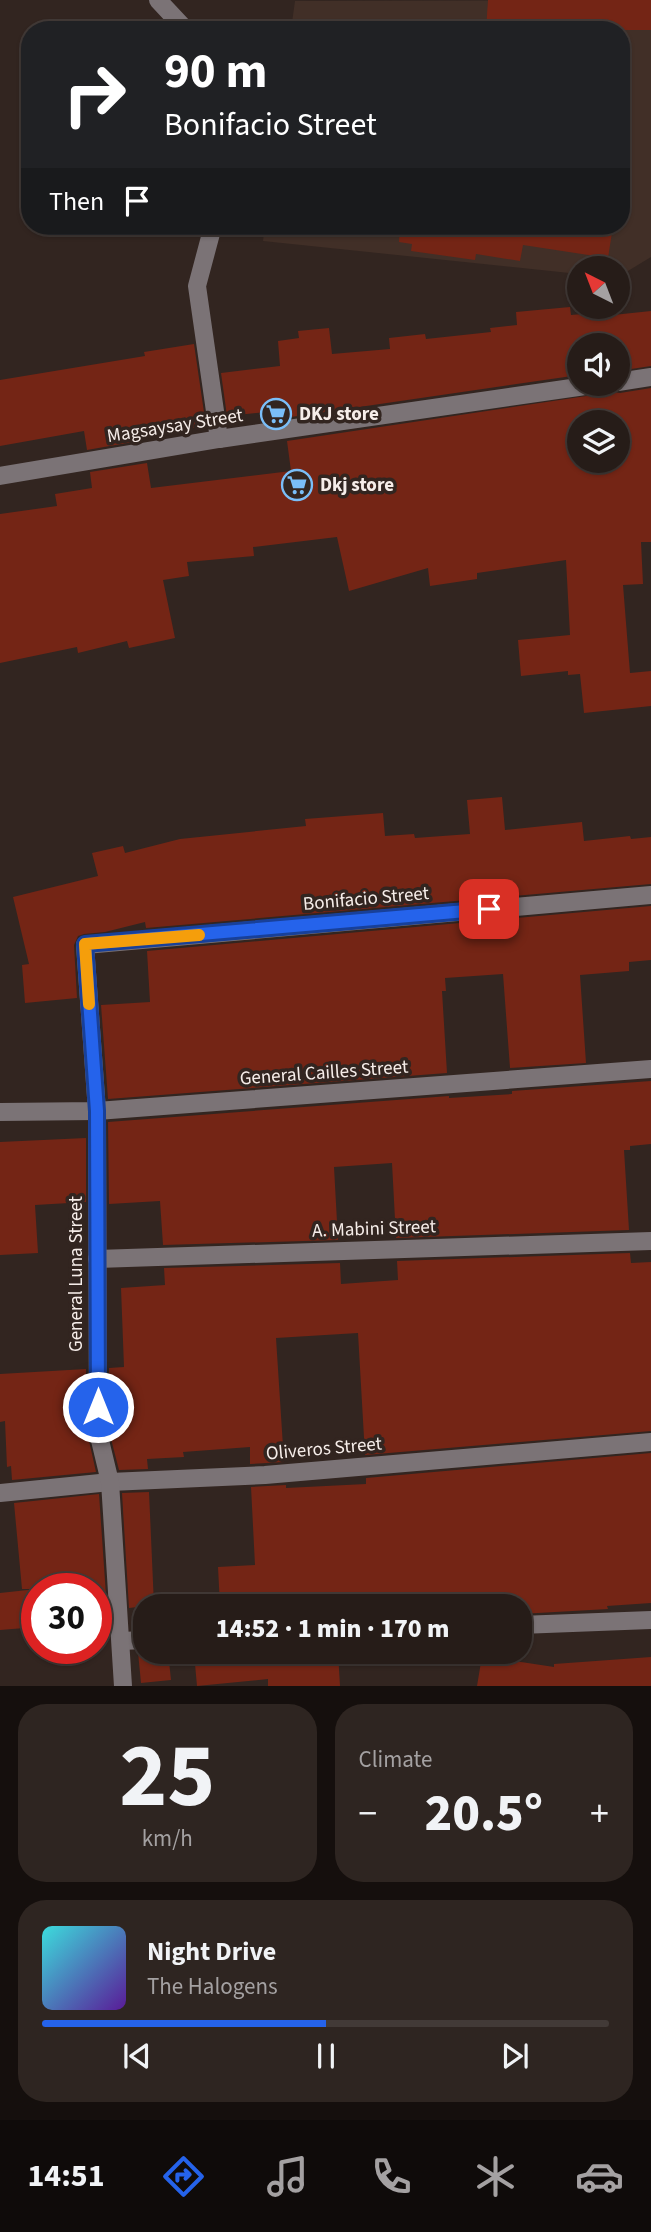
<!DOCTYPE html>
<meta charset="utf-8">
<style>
body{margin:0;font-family:"Source Sans 3",sans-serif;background:#2e2521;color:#f1f3f6;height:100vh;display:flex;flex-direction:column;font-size:26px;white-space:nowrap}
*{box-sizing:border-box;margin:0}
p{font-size:23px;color:#a4a1a2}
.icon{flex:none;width:38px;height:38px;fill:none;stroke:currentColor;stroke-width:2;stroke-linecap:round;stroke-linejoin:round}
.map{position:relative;height:1686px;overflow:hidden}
.panel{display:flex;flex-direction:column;gap:18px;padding:18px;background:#150f0d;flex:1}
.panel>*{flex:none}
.top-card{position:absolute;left:21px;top:21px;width:609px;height:214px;border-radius:28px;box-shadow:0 2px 5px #0004,0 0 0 2px #423a37;background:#202124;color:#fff;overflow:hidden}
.needle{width:46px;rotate:318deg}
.tools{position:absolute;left:567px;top:256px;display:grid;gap:14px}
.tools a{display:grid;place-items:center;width:63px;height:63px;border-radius:50%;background:#261c18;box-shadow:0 2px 5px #0004,0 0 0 2px #423a37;font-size:35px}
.speed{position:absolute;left:21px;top:1573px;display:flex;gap:14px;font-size:35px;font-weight:700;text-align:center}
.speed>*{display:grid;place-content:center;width:91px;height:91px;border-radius:50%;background:#261c18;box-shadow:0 2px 5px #0004,0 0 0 2px #423a37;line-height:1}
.speed .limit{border:10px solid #d22;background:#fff;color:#111}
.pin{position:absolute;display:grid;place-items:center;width:60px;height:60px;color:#fff;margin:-30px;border-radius:14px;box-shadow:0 4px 10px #0006}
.me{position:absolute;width:77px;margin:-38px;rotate:0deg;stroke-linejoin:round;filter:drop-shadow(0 0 5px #0008)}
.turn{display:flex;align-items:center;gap:24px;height:147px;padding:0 28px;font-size:32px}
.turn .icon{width:91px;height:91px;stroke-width:2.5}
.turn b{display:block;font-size:49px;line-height:60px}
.then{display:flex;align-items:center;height:66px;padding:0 28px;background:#0003;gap:14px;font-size:26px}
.big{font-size:52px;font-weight:800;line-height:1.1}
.panel .tile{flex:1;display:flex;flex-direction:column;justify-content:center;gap:10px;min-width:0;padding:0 24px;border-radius:28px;background:#2e2521}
.panel .dial{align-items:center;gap:0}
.dial b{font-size:91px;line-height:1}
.song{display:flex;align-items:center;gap:21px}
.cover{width:84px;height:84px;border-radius:10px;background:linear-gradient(135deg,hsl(180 70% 55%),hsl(270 70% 35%))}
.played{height:7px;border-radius:4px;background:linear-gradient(90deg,#2563eb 50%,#423a37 50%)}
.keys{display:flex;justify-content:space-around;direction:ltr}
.heat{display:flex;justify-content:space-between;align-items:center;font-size:38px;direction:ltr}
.panel .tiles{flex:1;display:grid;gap:18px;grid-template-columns:1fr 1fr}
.tile:last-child{grid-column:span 2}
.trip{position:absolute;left:133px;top:1594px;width:399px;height:70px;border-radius:28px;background:#261c18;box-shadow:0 2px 5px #0004,0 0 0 2px #423a37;font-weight:800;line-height:70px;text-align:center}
.tab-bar{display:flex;height:112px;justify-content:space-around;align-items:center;background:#0f0b0a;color:#a4a1a2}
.tab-bar .icon{width:49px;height:49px}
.tab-bar .selected{color:#2563eb}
.tab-bar b{font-size:32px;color:#f1f3f6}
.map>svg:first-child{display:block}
.education{fill:#412f27}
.building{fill:#742515;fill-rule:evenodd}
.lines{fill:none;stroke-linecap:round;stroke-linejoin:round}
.minor{stroke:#7b7376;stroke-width:18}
.route-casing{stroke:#184099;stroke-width:18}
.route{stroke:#2563eb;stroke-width:12}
.slow{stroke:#f59e0b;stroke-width:12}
.labels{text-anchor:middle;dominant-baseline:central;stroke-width:7;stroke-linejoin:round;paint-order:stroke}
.poi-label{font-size:19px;font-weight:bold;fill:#f6ede9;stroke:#322520;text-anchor:start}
.street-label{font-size:19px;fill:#f6ede9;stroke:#322520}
</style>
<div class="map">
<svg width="651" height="1686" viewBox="0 0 651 1686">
<rect width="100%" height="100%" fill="#322520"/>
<polygon class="education" points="651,0 651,257 618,277 618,268 579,268 579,274 263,241 265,226 621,226 621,30 291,30 295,1"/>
<g class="building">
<polygon points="488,0 651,0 651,30 486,30"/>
<polygon points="400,226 613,226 608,258 523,245 520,261 476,254 475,260 411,251 412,244 399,242"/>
<polygon points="570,307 571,315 594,313 594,317 651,311 651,366 618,371 618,345 579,345 579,375 284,418 284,410 227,416 221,373 280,366 278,341 299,338 298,331 329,328 332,354 390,349 389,338 425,334 426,339 491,332 490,328 517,325 516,312"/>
<polygon points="194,344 206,426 143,436 144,440 87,450 84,431 0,446 0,380 145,356 144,352"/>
<path d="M651,388V542H641L643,584L623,585L630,673L651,671V706L584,713L580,674L568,675V671L521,676L518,640L570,635L566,560L477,573V579L430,586L428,568L349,591L337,537L253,547L254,556L187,562L189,576L163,580L175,638L129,648L127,641L78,653L77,647L0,663V514L57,506L55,494L92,488L90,472L147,463L151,488L291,471L287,441L613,392L620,393ZM579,422H618V460H579Z"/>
<polygon points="502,797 505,830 582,822 584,841 630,836 631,839 651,837 651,884 146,928 145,922 105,932 84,934 78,936 74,945 77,998 25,1003 22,965 29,964 13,897 98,876 92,853 123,846 125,853 180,839 306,826 305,819 383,813 385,836 414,834 415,838 470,834 467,800"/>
<polygon points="651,906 651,960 629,962 629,971 580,975 586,1063 510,1068 503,974 445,978 446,991 442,991 447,1073 108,1099 101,1005 150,1002 147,951"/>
<polygon points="651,1081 651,1144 630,1146 630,1150 624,1150 629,1230 396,1238 392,1163 334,1167 338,1240 163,1245 160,1201 109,1204 108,1122 449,1096 449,1098 512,1094 512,1091"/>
<polygon points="86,1138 86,1202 35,1205 38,1253 0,1255 0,1142"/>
<polygon points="630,1253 631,1263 651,1262 651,1431 365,1455 358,1333 276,1338 284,1462 250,1464 250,1447 183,1452 184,1457 147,1459 148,1469 119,1470 109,1431 109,1368 124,1367 121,1288 165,1285 164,1268 340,1263 341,1284 398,1280 397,1261"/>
<polygon points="86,1369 87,1432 96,1472 12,1480 11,1466 7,1467 5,1421 0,1422 0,1374"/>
<polygon points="651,1453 651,1603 607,1606 608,1609 520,1614 520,1606 220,1606 218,1567 255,1565 251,1487 286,1485 286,1488 366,1484 366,1478"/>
<polygon points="149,1492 154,1605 129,1608 122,1493"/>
<polygon points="99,1494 107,1610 96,1611 96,1589 22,1589 14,1503"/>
<polygon points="37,1589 37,1627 0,1630 0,1593"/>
<polygon points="138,1652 168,1652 171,1680 141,1683"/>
<polygon points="338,1652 340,1686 268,1686 268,1679 197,1686 194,1653"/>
<polygon points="482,1656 554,1667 554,1664 651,1657 651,1686 477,1686"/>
</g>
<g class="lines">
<g class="minor">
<polyline points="158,0 186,30"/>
<polyline points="213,226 197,286 219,439"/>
<polyline points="618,382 651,377"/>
<polyline points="0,476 219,439 606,383"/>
<polyline points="0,1112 97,1111 651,1069"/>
<polyline points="97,1259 651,1241"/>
<polyline points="0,1493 110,1482 265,1475 651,1442"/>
<polyline points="520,1625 651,1620"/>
<polyline points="121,1641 145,1640"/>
<polyline points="123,1686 110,1482 98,1432 97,1111 85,945 651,895"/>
</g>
</g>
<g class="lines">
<g class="route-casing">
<polyline id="route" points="98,1407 97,1111 85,944 489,909"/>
</g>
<use href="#route" class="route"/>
<polyline class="slow" points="89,1004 85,944 199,935"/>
</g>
<defs>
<g id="supermarket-ring" transform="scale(1.575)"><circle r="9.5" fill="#322520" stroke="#7abef8" stroke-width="1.5"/><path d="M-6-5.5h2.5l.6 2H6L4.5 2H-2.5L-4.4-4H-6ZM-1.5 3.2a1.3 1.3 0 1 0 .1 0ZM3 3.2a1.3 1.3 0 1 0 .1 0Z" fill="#7abef8"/></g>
</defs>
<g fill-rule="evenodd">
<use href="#supermarket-ring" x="276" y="414"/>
<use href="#supermarket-ring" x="297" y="485"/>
</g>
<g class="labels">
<g class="poi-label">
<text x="299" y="414">DKJ store</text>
<text x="320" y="485">Dkj store</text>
</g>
<g class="street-label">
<text transform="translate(175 426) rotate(-9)">Magsaysay Street</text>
<text transform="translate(366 899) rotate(-5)">Bonifacio Street</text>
<text transform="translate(324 1073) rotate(-4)">General Cailles Street</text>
<text transform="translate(374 1229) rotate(-2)">A. Mabini Street</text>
<text transform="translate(76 1274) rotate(-90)">General Luna Street</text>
<text transform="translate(324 1449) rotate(-5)">Oliveros Street</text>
</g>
</g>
</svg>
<div class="tools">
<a><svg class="needle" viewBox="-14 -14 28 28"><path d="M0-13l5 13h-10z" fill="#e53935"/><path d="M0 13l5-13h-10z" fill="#a4a1a2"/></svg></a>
<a><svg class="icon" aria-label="sound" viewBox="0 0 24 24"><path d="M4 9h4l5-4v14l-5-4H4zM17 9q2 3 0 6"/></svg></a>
<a><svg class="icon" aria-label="layers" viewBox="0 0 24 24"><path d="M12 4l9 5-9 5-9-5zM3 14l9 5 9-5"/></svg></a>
</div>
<div class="speed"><div class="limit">30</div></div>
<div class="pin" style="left:489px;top:909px;background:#d93025"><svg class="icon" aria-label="arrive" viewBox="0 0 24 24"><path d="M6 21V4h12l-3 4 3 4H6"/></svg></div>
<svg class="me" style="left:98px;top:1407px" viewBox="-20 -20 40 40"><circle r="17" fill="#2563eb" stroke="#fff" stroke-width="3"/><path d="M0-11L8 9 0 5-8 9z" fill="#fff"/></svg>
<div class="trip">14:52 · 1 min · 170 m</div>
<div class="top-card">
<div class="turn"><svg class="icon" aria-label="right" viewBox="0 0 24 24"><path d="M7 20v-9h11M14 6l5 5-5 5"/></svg><div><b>90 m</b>Bonifacio Street</div></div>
<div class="then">Then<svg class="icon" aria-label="arrive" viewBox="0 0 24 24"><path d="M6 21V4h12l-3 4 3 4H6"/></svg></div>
</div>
</div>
<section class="panel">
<div class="tiles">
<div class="tile dial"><b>25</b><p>km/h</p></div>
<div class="tile"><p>Climate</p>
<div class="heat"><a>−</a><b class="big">20.5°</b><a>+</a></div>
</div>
<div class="tile">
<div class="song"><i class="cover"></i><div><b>Night Drive</b><p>The Halogens</p></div></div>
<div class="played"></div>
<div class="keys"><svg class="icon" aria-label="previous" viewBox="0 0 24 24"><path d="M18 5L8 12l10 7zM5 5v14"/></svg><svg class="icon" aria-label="pause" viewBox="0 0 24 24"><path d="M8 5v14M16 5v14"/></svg><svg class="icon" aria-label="next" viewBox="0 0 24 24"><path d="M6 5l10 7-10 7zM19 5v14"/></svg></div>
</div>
</div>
</section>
<nav class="tab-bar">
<b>14:51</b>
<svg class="icon selected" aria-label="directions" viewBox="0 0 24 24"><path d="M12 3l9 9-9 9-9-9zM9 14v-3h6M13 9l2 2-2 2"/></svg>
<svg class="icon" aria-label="music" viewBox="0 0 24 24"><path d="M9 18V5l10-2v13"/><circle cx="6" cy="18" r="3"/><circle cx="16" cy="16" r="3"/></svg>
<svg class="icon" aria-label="phone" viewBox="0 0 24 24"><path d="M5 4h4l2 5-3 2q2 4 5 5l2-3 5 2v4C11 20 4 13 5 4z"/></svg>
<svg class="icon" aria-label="climate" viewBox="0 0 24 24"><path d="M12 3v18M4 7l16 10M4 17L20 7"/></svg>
<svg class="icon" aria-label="car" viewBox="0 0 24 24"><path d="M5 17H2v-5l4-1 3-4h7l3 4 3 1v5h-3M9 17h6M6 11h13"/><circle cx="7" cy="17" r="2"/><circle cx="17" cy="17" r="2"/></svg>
</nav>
